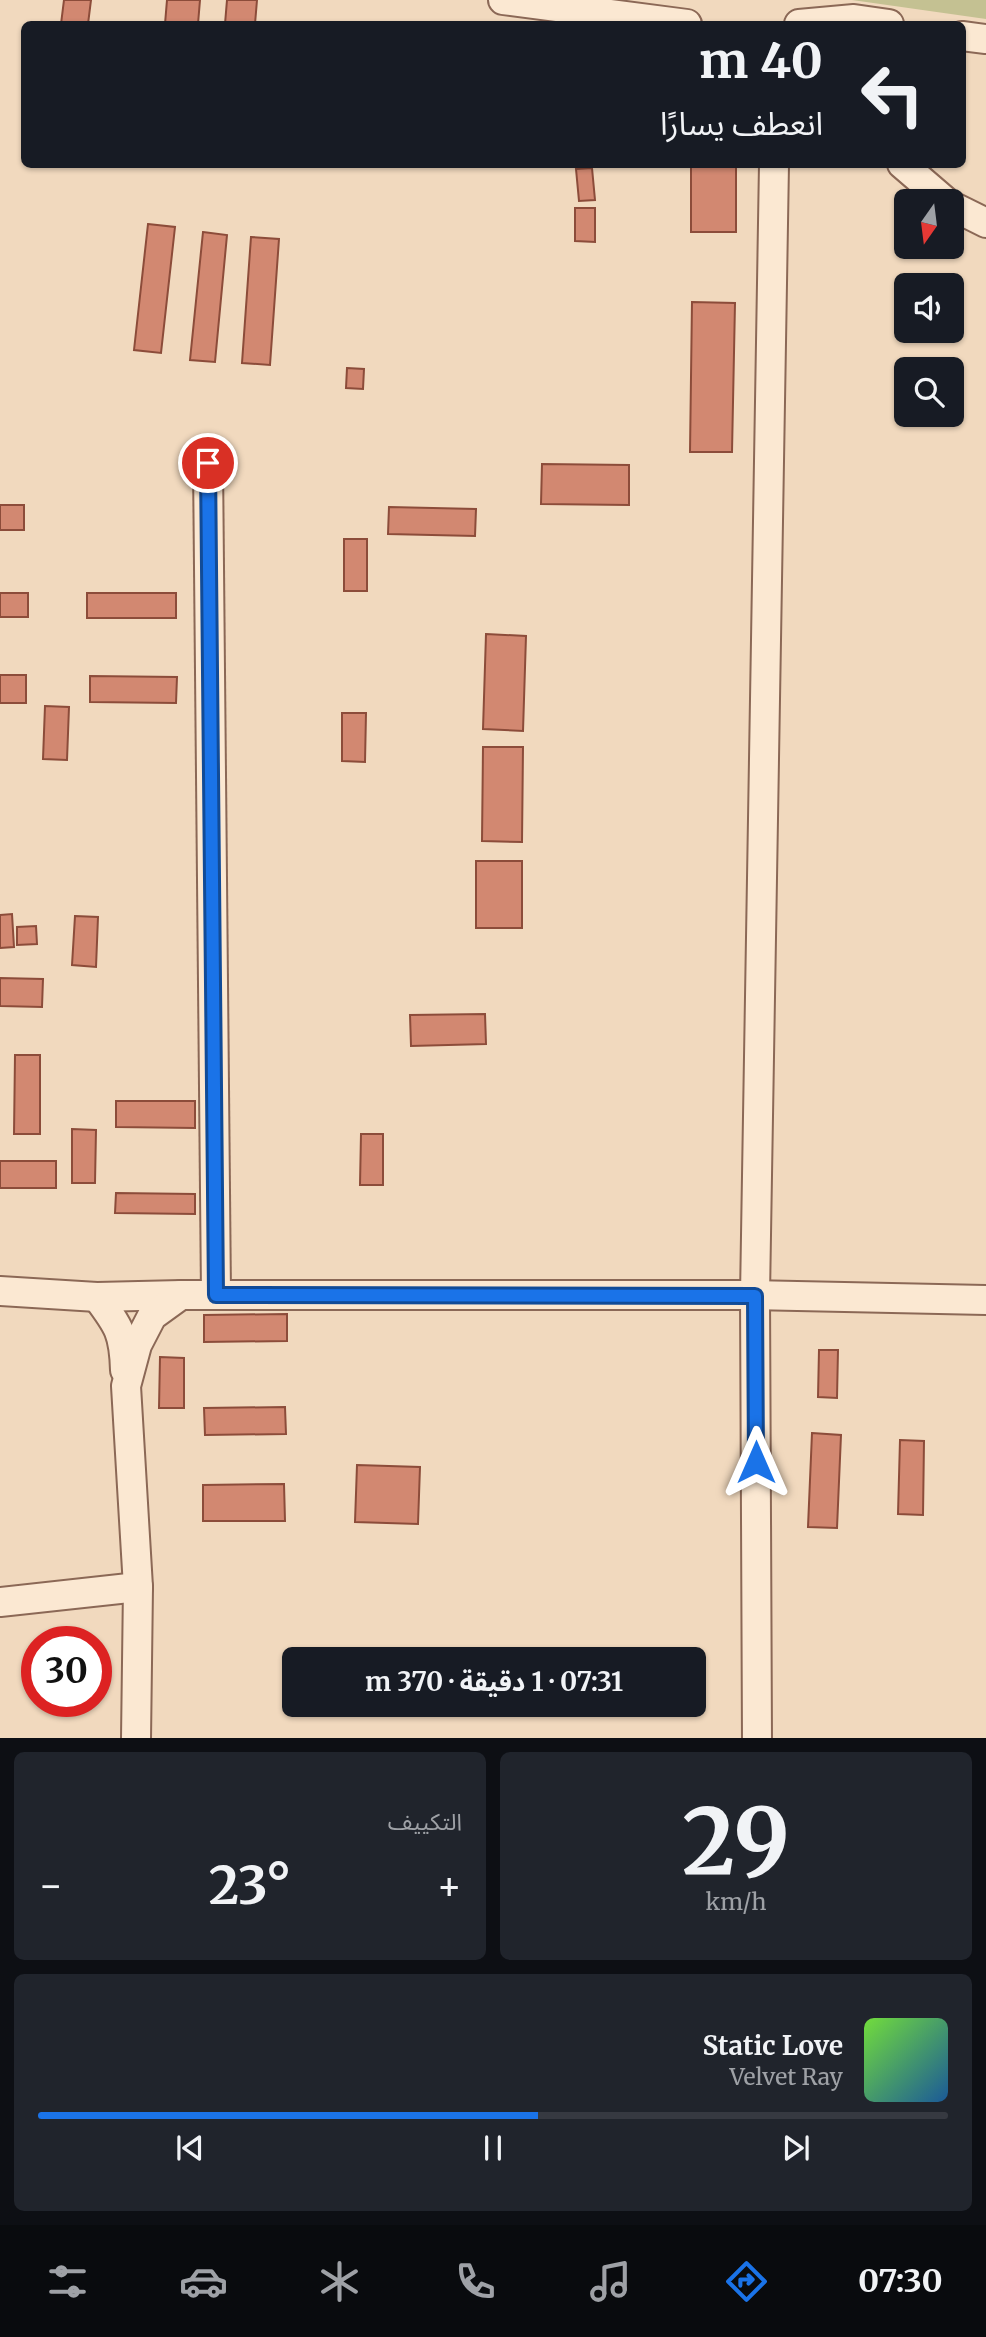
<!DOCTYPE html>
<html lang="ar">
<meta charset="utf-8">
<style>
body{margin:0;font-family:Merriweather,"Noto Sans Arabic",serif;background:#20242c;color:#f1f3f6;direction:rtl;height:100vh;display:flex;flex-direction:column;font-size:26px;white-space:nowrap}
*{box-sizing:border-box;margin:0}
p{font-size:23px;color:#9ea1a6}
.icon{flex:none;width:38px;height:38px;fill:none;stroke:currentColor;stroke-width:2;stroke-linecap:round;stroke-linejoin:round}
.map{position:relative;height:1738px;overflow:hidden;direction:ltr}
.drawer{display:flex;flex-direction:column;gap:14px;padding:14px;background:#0d0f14;flex:1}
.drawer>*{flex:none}
.guide{position:absolute;left:21px;top:21px;width:945px;height:147px;border-radius:10px;box-shadow:0 2px 5px #0004;direction:rtl;background:#171b24;color:#f1f3f6;overflow:hidden}
.needle{width:46px;rotate:194deg}
.buttons{position:absolute;left:894px;top:189px;display:grid;gap:14px}
.buttons a{display:grid;place-items:center;width:70px;height:70px;border-radius:10px;background:#171b24;box-shadow:0 2px 5px #0004;font-size:35px}
.speed{position:absolute;left:21px;top:1626px;display:flex;gap:14px;font-size:35px;font-weight:700;text-align:center}
.speed>*{display:grid;place-content:center;width:91px;height:91px;border-radius:50%;background:#171b24;box-shadow:0 2px 5px #0004;line-height:1}
.speed .limit{border:10px solid #d22;background:#fff;color:#111}
.pin{position:absolute;display:grid;place-items:center;width:60px;height:60px;color:#fff;margin:-30px;border:4px solid #fff;border-radius:50%;box-shadow:0 2px 7px #0007}
.me{position:absolute;width:77px;margin:-38px;rotate:0deg;stroke-linejoin:round;filter:drop-shadow(0 0 5px #0008)}
.turn{display:flex;align-items:center;gap:24px;height:147px;padding:0 28px;font-size:32px}
.turn .icon{width:91px;height:91px;stroke-width:2.5}
.turn b{display:block;font-size:49px;line-height:60px}
.big{font-size:52px;font-weight:700;line-height:1.1}
.drawer .card{flex:1;display:flex;flex-direction:column;justify-content:center;gap:10px;min-width:0;padding:0 24px;border-radius:10px;background:#20242c}
.drawer .dial{align-items:center;gap:0}
.dial b{font-size:91px;line-height:1}
.song{display:flex;align-items:center;gap:21px}
.cover{width:84px;height:84px;border-radius:10px;background:linear-gradient(135deg,hsl(100 70% 55%),hsl(210 70% 35%))}
.played{height:7px;border-radius:4px;background:linear-gradient(90deg,#1a73e8 55%,#363941 55%)}
.keys{display:flex;justify-content:space-around;direction:ltr}
.heat{display:flex;justify-content:space-between;align-items:center;font-size:38px;direction:ltr}
.drawer .tiles{flex:1;display:grid;gap:14px;grid-template-columns:1fr 1fr}
.card:last-child{grid-column:span 2}
.trip{position:absolute;left:282px;top:1647px;width:424px;height:70px;border-radius:10px;background:#171b24;box-shadow:0 2px 5px #0004;font-weight:700;line-height:70px;text-align:center;direction:rtl}
.dock{display:flex;height:112px;justify-content:space-around;align-items:center;background:#090b0e;color:#9ea1a6}
.dock .icon{width:49px;height:49px}
.dock .selected{color:#1a73e8}
.dock b{font-size:32px;color:#f1f3f6}
.map>svg:first-child{display:block}
.cemetery{fill:#c4c192}
.building{fill:#d28871;stroke:#8c4c3a;stroke-width:2}
.lines{fill:none;stroke-linecap:round;stroke-linejoin:round}
.minor-casing{stroke:#8b6856;stroke-width:32}
.minor{stroke:#fbe8d2;stroke-width:28}
.route-casing{stroke:#114b97;stroke-width:18}
.route{stroke:#1a73e8;stroke-width:12}
</style>
<div class="map">
<svg width="986" height="1739" viewBox="0 0 986 1739">
<rect width="100%" height="100%" fill="#f1d9be"/>
<polygon class="cemetery" points="852,0 986,0 986,19"/>
<g class="building">
<polygon points="64,0 91,0 88,24 61,24"/>
<polygon points="167,0 200,0 198,24 165,24"/>
<polygon points="227,0 257,0 255,24 225,24"/>
<rect x="691" y="164" width="45" height="68"/>
<polygon points="592,168 595,200 579,201 576,169"/>
<polygon points="575,208 595,208 595,242 575,241"/>
<polygon points="148,224 175,227 161,353 134,350"/>
<polygon points="203,232 227,235 215,362 190,360"/>
<polygon points="251,237 279,239 270,365 242,363"/>
<polygon points="692,302 735,303 732,452 690,452"/>
<polygon points="347,368 364,369 363,389 346,388"/>
<polygon points="542,464 629,465 629,505 541,504"/>
<rect x="0" y="505" width="24" height="25"/>
<polygon points="389,507 476,509 475,536 388,534"/>
<rect x="344" y="539" width="23" height="52"/>
<rect x="0" y="593" width="28" height="24"/>
<rect x="87" y="593" width="89" height="25"/>
<polygon points="486,634 526,636 523,731 483,729"/>
<rect x="0" y="675" width="26" height="28"/>
<polygon points="90,676 177,677 176,703 90,702"/>
<polygon points="45,706 69,707 67,760 43,759"/>
<polygon points="342,713 366,713 365,762 342,761"/>
<polygon points="483,747 523,747 522,842 482,841"/>
<rect x="476" y="861" width="46" height="67"/>
<polygon points="12,914 14,947 0,948 0,915"/>
<polygon points="75,916 98,917 96,967 72,965"/>
<polygon points="36,926 37,944 17,945 17,927"/>
<polygon points="0,978 43,979 42,1007 0,1006"/>
<polygon points="485,1014 486,1044 411,1046 410,1015"/>
<polygon points="15,1055 40,1055 40,1134 14,1134"/>
<polygon points="116,1101 195,1101 195,1128 116,1127"/>
<polygon points="72,1129 96,1130 95,1183 72,1183"/>
<polygon points="361,1134 383,1134 383,1185 360,1185"/>
<rect x="0" y="1161" width="56" height="27"/>
<polygon points="116,1193 195,1194 195,1214 115,1213"/>
<polygon points="287,1314 287,1341 204,1342 204,1315"/>
<polygon points="819,1350 838,1350 837,1398 818,1397"/>
<polygon points="160,1357 184,1358 184,1408 159,1408"/>
<polygon points="285,1407 286,1434 205,1435 204,1408"/>
<polygon points="812,1433 841,1435 837,1528 808,1527"/>
<polygon points="900,1440 924,1441 923,1515 898,1514"/>
<polygon points="357,1465 420,1467 418,1524 355,1522"/>
<polygon points="284,1484 285,1521 203,1521 203,1485"/>
</g>
<g class="lines">
<g class="minor-casing">
<g id="minor">
<polyline points="503,0 687,24"/>
<polyline points="799,24 854,19 889,24"/>
<polyline points="962,36 986,39"/>
<polyline points="902,164 945,201"/>
<polyline points="952,206 986,223"/>
<polyline points="208,463 216,1295"/>
<polyline points="0,1291 97,1297 181,1295 755,1295 986,1300"/>
<path d="M97,1297C119,1326 124,1334 125,1370"/>
<polyline points="0,1602 138,1587"/>
<polyline points="136,1739 138,1587 126,1386 137,1345 152,1316 181,1295"/>
<polyline points="757,1739 755,1295 774,164"/>
</g>
</g>
<use href="#minor" class="minor"/>
</g>
<g class="lines">
<g class="route-casing">
<polyline id="route" points="208,463 216,1295 755,1296 756,1462"/>
</g>
<use href="#route" class="route"/>
</g>
</svg>
<div class="buttons">
<a><svg class="needle" viewBox="-14 -14 28 28"><path d="M0-13l5 13h-10z" fill="#e53935"/><path d="M0 13l5-13h-10z" fill="#9ea1a6"/></svg></a>
<a><svg class="icon" aria-label="sound" viewBox="0 0 24 24"><path d="M4 9h4l5-4v14l-5-4H4zM17 9q2 3 0 6"/></svg></a>
<a><svg class="icon" aria-label="search" viewBox="0 0 24 24"><circle cx="10" cy="10" r="6"/><path d="M15 15l6 6"/></svg></a>
</div>
<div class="speed"><div class="limit">30</div></div>
<div class="pin" style="left:208px;top:463px;background:#d93025"><svg class="icon" aria-label="arrive" viewBox="0 0 24 24"><path d="M6 21V4h12l-3 4 3 4H6"/></svg></div>
<svg class="me" style="left:756px;top:1462px" viewBox="-20 -20 40 40"><path d="M0-17L14 15 0 8-14 15z" fill="#1a73e8" stroke="#fff" stroke-width="4"/></svg>
<div class="trip">07:31 · 1 دقيقة · 370 m</div>
<div class="guide">
<div class="turn"><svg class="icon" aria-label="left" viewBox="0 0 24 24"><path d="M17 20v-9H6M10 6l-5 5 5 5"/></svg><div><b>40 m</b>انعطف يسارًا</div></div>
</div>
</div>
<section class="drawer">
<div class="tiles">
<div class="card dial"><b>29</b><p>km/h</p></div>
<div class="card"><p>التكييف</p>
<div class="heat"><a>−</a><b class="big">23°</b><a>+</a></div>
</div>
<div class="card">
<div class="song"><i class="cover"></i><div><b>Static Love</b><p>Velvet Ray</p></div></div>
<div class="played"></div>
<div class="keys"><svg class="icon" aria-label="previous" viewBox="0 0 24 24"><path d="M18 5L8 12l10 7zM5 5v14"/></svg><svg class="icon" aria-label="pause" viewBox="0 0 24 24"><path d="M8 5v14M16 5v14"/></svg><svg class="icon" aria-label="next" viewBox="0 0 24 24"><path d="M6 5l10 7-10 7zM19 5v14"/></svg></div>
</div>
</div>
</section>
<nav class="dock">
<b>07:30</b>
<svg class="icon selected" aria-label="directions" viewBox="0 0 24 24"><path d="M12 3l9 9-9 9-9-9zM9 14v-3h6M13 9l2 2-2 2"/></svg>
<svg class="icon" aria-label="music" viewBox="0 0 24 24"><path d="M9 18V5l10-2v13"/><circle cx="6" cy="18" r="3"/><circle cx="16" cy="16" r="3"/></svg>
<svg class="icon" aria-label="phone" viewBox="0 0 24 24"><path d="M5 4h4l2 5-3 2q2 4 5 5l2-3 5 2v4C11 20 4 13 5 4z"/></svg>
<svg class="icon" aria-label="climate" viewBox="0 0 24 24"><path d="M12 3v18M4 7l16 10M4 17L20 7"/></svg>
<svg class="icon" aria-label="car" viewBox="0 0 24 24"><path d="M5 17H2v-5l4-1 3-4h7l3 4 3 1v5h-3M9 17h6M6 11h13"/><circle cx="7" cy="17" r="2"/><circle cx="17" cy="17" r="2"/></svg>
<svg class="icon" aria-label="filters" viewBox="0 0 24 24"><path d="M4 7h16M4 17h16"/><circle cx="9" cy="7" r="2"/><circle cx="15" cy="17" r="2"/></svg>
</nav>
